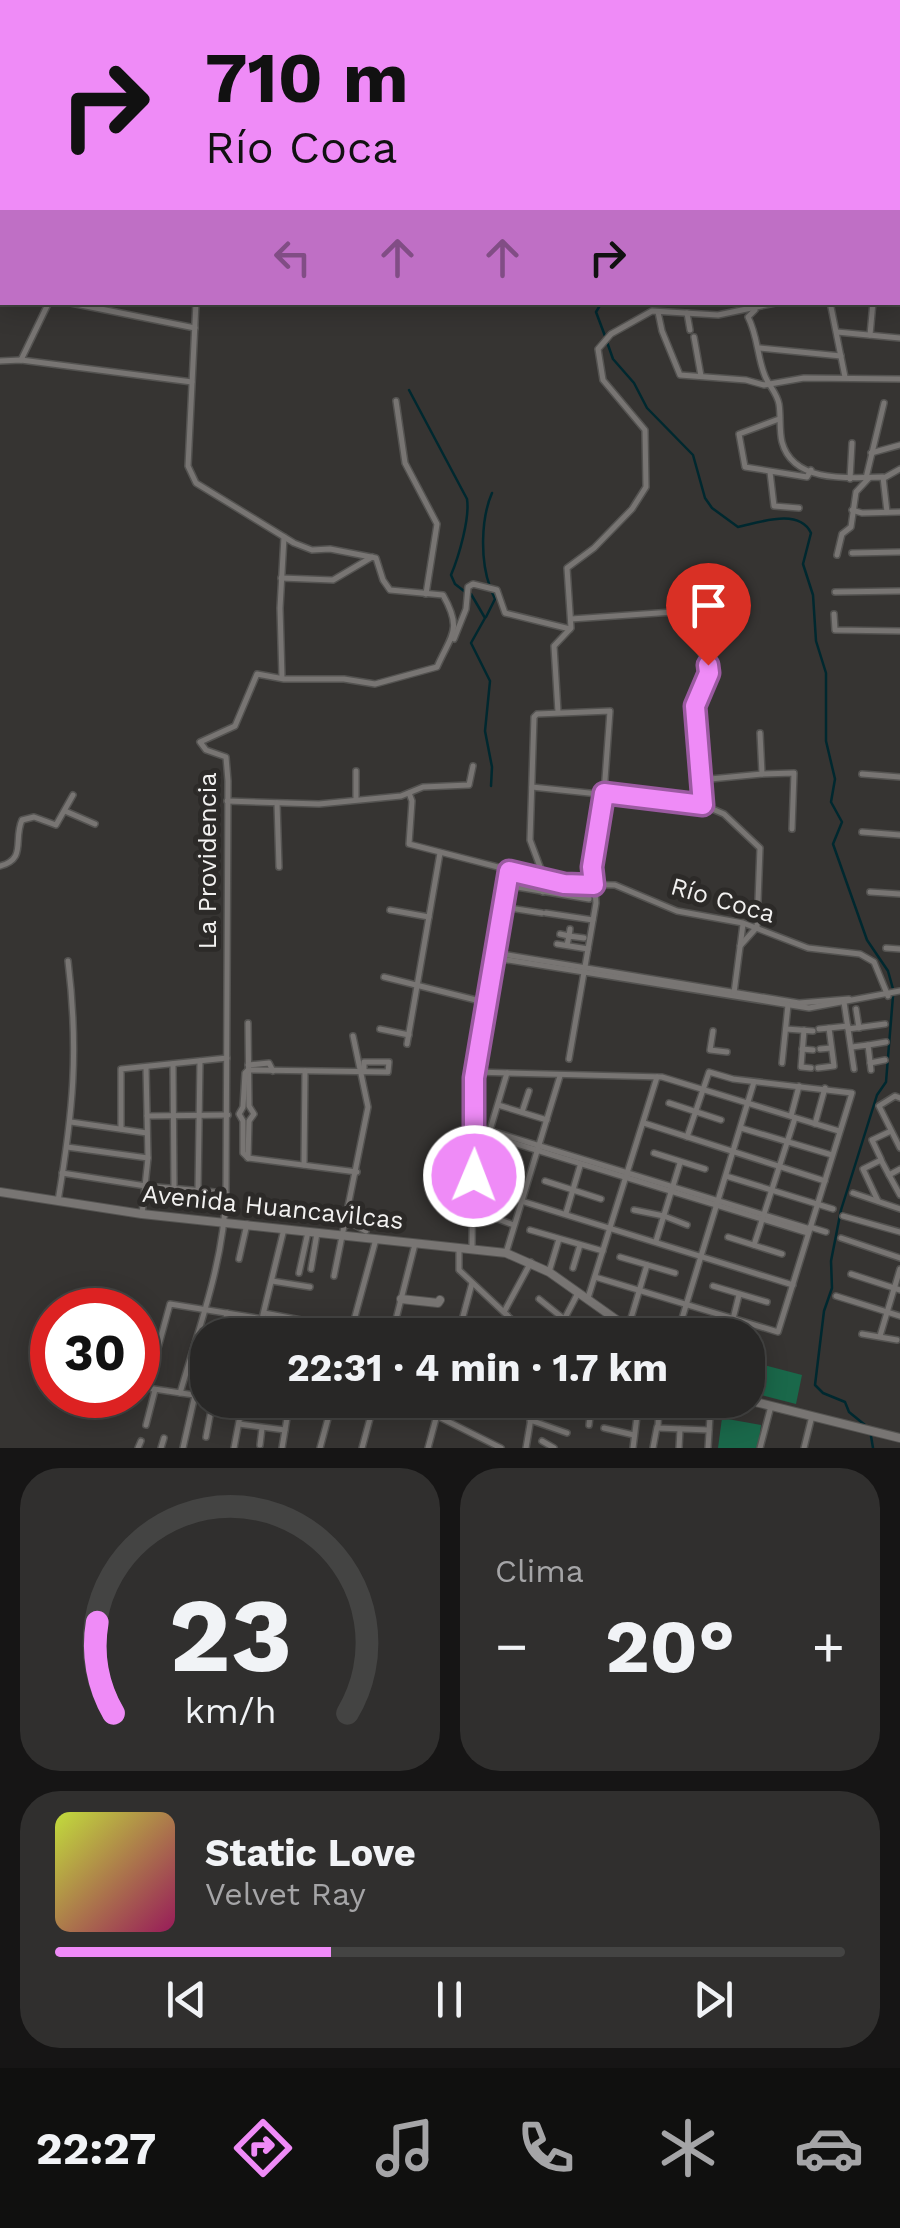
<!DOCTYPE html>
<html lang="es">
<meta charset="utf-8">
<style>
body{margin:0;font-family:"Work Sans",sans-serif;background:#302f2e;color:#f1f3f6;height:100vh;display:flex;flex-direction:column;font-size:38px;white-space:nowrap}
*{box-sizing:border-box;margin:0}
p{font-size:32px;color:#a5a5a7}
.icon{flex:none;width:55px;height:55px;fill:none;stroke:currentColor;stroke-width:2;stroke-linecap:round;stroke-linejoin:round}
.map{position:relative;height:1448px;overflow:hidden}
.side{display:flex;flex-direction:column;gap:20px;padding:20px;background:#161515;flex:1}
.side>*{flex:none}
.hud{position:absolute;left:0px;top:0px;width:900px;height:305px;box-shadow:0 5px 25px #0003,0 0 0 2px #444443;background:#ef8bf7;color:#111;overflow:hidden}
.speed{position:absolute;left:30px;top:1288px;display:flex;gap:20px;font-size:50px;font-weight:700;text-align:center}
.speed>*{display:grid;place-content:center;width:130px;height:130px;border-radius:50%;background:#282726;box-shadow:0 5px 25px #0003,0 0 0 2px #444443;line-height:1}
.speed .limit{border:15px solid #d22;background:#fff;color:#111}
.pin{position:absolute;display:grid;place-items:center;width:85px;height:85px;color:#fff;margin:-102px -42px;border-radius:50% 50% 50% 0;rotate:-45deg;box-shadow:0 0 10px #0007}
.pin .icon{rotate:45deg}
.me{position:absolute;width:110px;margin:-55px;rotate:1deg;stroke-linejoin:round;filter:drop-shadow(0 0 8px #0008)}
.turn{display:flex;align-items:center;gap:35px;height:210px;padding:0 40px;font-size:45px}
.turn .icon{width:130px;height:130px;stroke-width:2.5}
.turn b{display:block;font-size:70px;line-height:85px}
.lanes{display:flex;align-items:center;height:95px;padding:0 40px;background:#0003;justify-content:center;gap:50px;direction:ltr}
.lanes .off{opacity:.35}
.big{font-size:75px;font-weight:700;line-height:1.1}
.side .widget{flex:1;display:flex;flex-direction:column;justify-content:center;gap:15px;min-width:0;padding:0 35px;border-radius:40px;background:#302f2e}
.side .dial{align-items:center;gap:0}
.dial svg{height:260px;overflow:visible;fill:none;stroke:#444443;stroke-width:7;stroke-linecap:round;text-anchor:middle}
.dial text{fill:#f1f3f6;stroke:none}
.song{display:flex;align-items:center;gap:30px}
.cover{width:120px;height:120px;border-radius:15px;background:linear-gradient(135deg,hsl(70 70% 55%),hsl(330 70% 35%))}
.played{height:10px;border-radius:5px;background:linear-gradient(90deg,#ef8bf7 35%,#444443 35%)}
.keys{display:flex;justify-content:space-around;direction:ltr}
.heat{display:flex;justify-content:space-between;align-items:center;font-size:55px;direction:ltr}
.side .tiles{flex:1;display:grid;gap:20px;grid-template-columns:1fr 1fr}
.widget:last-child{grid-column:span 2}
.trip{position:absolute;left:190px;top:1318px;width:575px;height:100px;border-radius:40px;background:#282726;box-shadow:0 5px 25px #0003,0 0 0 2px #444443;font-weight:700;line-height:100px;text-align:center}
.tab-bar{display:flex;height:160px;justify-content:space-around;align-items:center;background:#10100f;color:#a5a5a7}
.tab-bar .icon{width:70px;height:70px}
.tab-bar .on{color:#ef8bf7}
.tab-bar b{font-size:45px;color:#f1f3f6}
.map>svg:first-child{display:block}
.green{fill:#1a684a}
.lines{fill:none;stroke-linecap:round;stroke-linejoin:round}
.stream{stroke:#00282f;stroke-width:2.5}
.minor-casing{stroke:#545351;stroke-width:8}
.tertiary-casing{stroke:#545351;stroke-width:10}
.minor{stroke:#787573;stroke-width:5}
.tertiary{stroke:#787573;stroke-width:8}
.route-casing{stroke:#9b5aa1;stroke-width:25}
.route{stroke:#ef8bf7;stroke-width:18}
.labels{text-anchor:middle;dominant-baseline:central;stroke-width:10;stroke-linejoin:round;paint-order:stroke}
.street-label{font-size:25px;fill:#f2f1f0;stroke:#2c2a28}
</style>
<div class="map">
<svg width="900" height="1448" viewBox="0 0 900 1448">
<rect width="100%" height="100%" fill="#363432"/>
<g class="green">
<polygon points="280,0 900,0 900,213 898,213 898,2"/>
<polygon points="760,1364 802,1375 796,1404 753,1393"/>
<polygon points="722,1418 761,1425 758,1448 718,1448"/>
</g>
<g class="lines">
<g class="stream">
<polyline points="241,0 241,2"/>
<polyline points="636,0 637,2"/>
<polyline points="743,0 743,2"/>
<polyline points="0,206 2,204"/>
<polyline points="602,302 596,312 605,336"/>
<path d="M607,342L613,359L634,383L647,408L693,455L705,498L712,508L738,527C761,522 799,508 811,533L803,564L813,595L816,641L826,673V741L835,779L831,802L842,822L833,844L867,940L888,971L893,989"/>
<path d="M409,390L467,499C470,518 459,556 451,575L455,584L464,591"/>
<path d="M490,587C480,560 481,518 492,493"/>
<polyline points="471,594 485,618 471,643 490,681 485,731 492,767 491,786"/>
<polyline points="486,617 495,599 492,592"/>
<polyline points="865,1425 849,1412 845,1402 823,1393 815,1385 824,1311 832,1288 831,1261 841,1210 877,1095 886,1082 893,996"/>
<polyline points="871,1436 873,1448"/>
</g>
<g class="minor-casing">
<g id="minor">
<polyline points="292,0 295,2"/>
<polyline points="898,121 900,121"/>
<polyline points="898,291 900,291"/>
<polyline points="66,302 195,328"/>
<polyline points="830,302 845,377"/>
<path d="M755,310L748,317C758,336 757,357 765,376C769,386 777,393 779,404C781,416 779,430 782,442C793,484 851,478 883,477L887,512"/>
<polyline points="658,312 662,331 680,375 746,380 764,385 804,378 900,379"/>
<polyline points="687,313 690,330"/>
<polyline points="837,332 900,338"/>
<polyline points="870,335 873,302"/>
<polyline points="694,337 701,376"/>
<polyline points="760,348 841,356"/>
<polyline points="21,360 49,302"/>
<polyline points="0,361 21,360 192,382"/>
<polyline points="396,401 405,463 437,524 426,594"/>
<polyline points="779,419 739,434 745,467 807,477 811,470"/>
<polyline points="871,453 900,445"/>
<polyline points="770,472 774,506 799,508"/>
<polyline points="866,478 884,403"/>
<polyline points="884,478 900,469"/>
<polyline points="850,479 852,443"/>
<polyline points="852,510 862,513 900,512"/>
<polyline points="852,553 900,552"/>
<polyline points="837,555 842,534 851,527 856,492 869,478"/>
<polyline points="281,578 333,580 372,557"/>
<polyline points="835,592 900,591"/>
<polyline points="834,614 835,630 900,631"/>
<polyline points="571,619 673,612 681,619 709,667 695,706 703,805"/>
<polyline points="454,639 466,609 468,587 473,584 497,590 505,613 570,629"/>
<polyline points="282,678 280,608 284,537"/>
<polyline points="558,712 554,646 571,628 567,568 594,548 632,509 646,487 645,430 603,380 598,349 611,334 652,311 718,315 780,302"/>
<polyline points="356,771 356,799"/>
<polyline points="762,774 794,773 792,829"/>
<polyline points="862,774 900,777"/>
<polyline points="700,780 762,774 760,733"/>
<polyline points="532,787 703,805 724,814 760,848 757,927 740,946"/>
<polyline points="409,793 412,801 409,844 564,884 615,885 677,911 743,923 808,948 860,954 874,962 888,996"/>
<polyline points="227,801 319,804 401,796 423,787 469,785 473,766"/>
<polyline points="277,803 279,867"/>
<polyline points="65,811 95,824"/>
<polyline points="862,832 900,835"/>
<path d="M0,866C27,859 13,840 22,820L34,817L56,825L73,795"/>
<polyline points="511,886 589,899"/>
<polyline points="543,892 545,880 530,840 534,717 537,714 610,711 604,793 593,867 596,903 569,1059"/>
<polyline points="870,892 900,894"/>
<polyline points="503,907 542,913"/>
<polyline points="390,910 429,917"/>
<polyline points="546,913 593,920"/>
<polyline points="560,934 569,936 570,929"/>
<polyline points="557,944 588,949"/>
<polyline points="567,945 569,936 584,938"/>
<polyline points="886,948 900,949"/>
<polyline points="496,953 799,1003 849,999"/>
<polyline points="495,958 809,1008 900,991"/>
<polyline points="384,977 488,1003"/>
<polyline points="734,993 743,924"/>
<polyline points="844,1002 854,1069"/>
<polyline points="856,1009 859,1028"/>
<polyline points="248,1023 249,1106 254,1114 249,1121 248,1158"/>
<polyline points="380,1029 409,1035"/>
<polyline points="786,1029 813,1031"/>
<polyline points="819,1029 829,1028"/>
<polyline points="848,1029 885,1024"/>
<polyline points="804,1030 801,1067 811,1068"/>
<polyline points="713,1031 710,1050 727,1052"/>
<polyline points="407,1044 440,853"/>
<polyline points="868,1045 886,1042"/>
<polyline points="852,1047 868,1045 871,1070"/>
<polyline points="802,1049 813,1050"/>
<polyline points="820,1049 831,1048"/>
<polyline points="782,1063 788,1005"/>
<polyline points="870,1063 885,1060"/>
<polyline points="173,1064 174,1188"/>
<polyline points="248,1065 269,1063 273,1071"/>
<polyline points="818,1068 834,1066 829,1028 848,1026"/>
<polyline points="248,1070 388,1072 389,1062 364,1062 364,1072"/>
<polyline points="248,1070 245,1073 243,1107 239,1114 243,1121 243,1153 248,1158"/>
<polyline points="475,1072 662,1077 839,1131"/>
<polyline points="900,1098 895,1096 879,1106 900,1148"/>
<polyline points="669,1103 721,1120"/>
<polyline points="498,1105 547,1120"/>
<polyline points="522,1112 529,1091"/>
<polyline points="147,1116 228,1115"/>
<polyline points="791,1116 799,1086"/>
<polyline points="71,1122 147,1133"/>
<polyline points="644,1123 825,1181"/>
<polyline points="815,1124 825,1088"/>
<polyline points="475,1126 810,1229"/>
<polyline points="741,1128 832,1155"/>
<polyline points="121,1129 121,1069 227,1058"/>
<polyline points="490,1130 507,1073"/>
<polyline points="474,1131 808,1233"/>
<polyline points="67,1147 148,1158"/>
<polyline points="654,1153 705,1169"/>
<polyline points="248,1158 357,1172"/>
<polyline points="474,1158 514,1171"/>
<polyline points="881,1159 872,1140 891,1131"/>
<polyline points="304,1165 305,1071"/>
<polyline points="62,1173 146,1186 226,1193"/>
<polyline points="889,1175 900,1195"/>
<polyline points="726,1176 833,1209"/>
<polyline points="545,1181 601,1199"/>
<polyline points="473,1186 793,1285"/>
<polyline points="198,1190 200,1061"/>
<polyline points="853,1193 900,1209"/>
<path d="M58,1201C73,1112 79,1051 68,961"/>
<polyline points="878,1201 863,1169 881,1160 889,1175 900,1169"/>
<polyline points="634,1210 664,1216 687,1225"/>
<polyline points="566,1213 580,1166"/>
<polyline points="142,1214 148,1158 146,1067"/>
<polyline points="843,1216 900,1232"/>
<polyline points="492,1217 514,1225"/>
<polyline points="347,1225 353,1224 366,1231"/>
<polyline points="810,1227 826,1232"/>
<polyline points="530,1230 603,1251"/>
<polyline points="728,1237 782,1254"/>
<polyline points="841,1238 900,1258"/>
<polyline points="656,1241 680,1163"/>
<polyline points="754,1245 795,1118"/>
<polyline points="472,1247 474,1078 509,871"/>
<polyline points="459,1248 459,1270 528,1335"/>
<polyline points="506,1253 560,1076"/>
<polyline points="620,1257 675,1273"/>
<polyline points="239,1259 247,1224"/>
<polyline points="573,1268 580,1245"/>
<polyline points="311,1269 317,1233"/>
<polyline points="549,1272 559,1239"/>
<polyline points="299,1273 308,1232"/>
<polyline points="851,1274 900,1290"/>
<polyline points="334,1276 368,1107 353,1036"/>
<polyline points="595,1277 778,1332 852,1093 733,1079 709,1072 687,1137"/>
<polyline points="272,1281 310,1287"/>
<polyline points="713,1286 767,1302"/>
<polyline points="836,1296 900,1316"/>
<polyline points="588,1298 657,1077"/>
<polyline points="539,1299 564,1319"/>
<polyline points="504,1312 531,1262"/>
<polyline points="264,1313 306,1321 304,1335"/>
<polyline points="733,1319 739,1295"/>
<polyline points="652,1321 679,1329"/>
<polyline points="628,1328 647,1265"/>
<polyline points="862,1334 897,1340"/>
<polyline points="222,1335 227,1313"/>
<polyline points="258,1335 284,1229"/>
<polyline points="350,1335 376,1239"/>
<polyline points="392,1335 415,1244"/>
<polyline points="458,1335 472,1283"/>
<polyline points="503,1335 507,1315"/>
<polyline points="556,1335 578,1293"/>
<polyline points="608,1335 609,1316"/>
<polyline points="677,1335 754,1082"/>
<polyline points="880,1336 900,1269"/>
<path d="M180,1393C199,1328 224,1261 226,1193L228,781L226,757L206,750L200,742L235,726L257,674L284,679H344L375,684L437,667C451,635 463,630 443,595L390,590L383,580L376,558L330,549L312,550L294,543L196,483L188,466L196,302"/>
<polyline points="208,1397 147,1388 170,1304 263,1319"/>
<polyline points="232,1400 243,1401"/>
<polyline points="505,1400 531,1415"/>
<polyline points="659,1400 658,1428 709,1430"/>
<polyline points="372,1412 403,1416"/>
<polyline points="437,1416 501,1448"/>
<polyline points="530,1420 567,1433"/>
<polyline points="239,1424 285,1430"/>
<polyline points="146,1425 155,1390"/>
<polyline points="589,1425 592,1400"/>
<polyline points="604,1428 634,1435"/>
<polyline points="206,1437 213,1400"/>
<polyline points="542,1441 554,1448"/>
<polyline points="260,1445 262,1428"/>
<polyline points="138,1448 141,1441"/>
<polyline points="161,1448 164,1438"/>
<polyline points="183,1448 195,1395"/>
<polyline points="234,1448 243,1400"/>
<polyline points="282,1448 290,1400"/>
<polyline points="320,1448 333,1400"/>
<polyline points="362,1448 375,1400"/>
<polyline points="428,1448 441,1400"/>
<polyline points="526,1448 534,1400"/>
<polyline points="633,1448 639,1400"/>
<polyline points="653,1448 657,1427"/>
<polyline points="679,1448 680,1429"/>
<polyline points="708,1448 711,1400"/>
<polyline points="760,1448 771,1406"/>
<polyline points="804,1448 812,1416"/>
</g>
</g>
<g class="tertiary-casing">
<g id="tertiary">
<polyline points="0,1192 142,1214 506,1253 549,1272 638,1335"/>
<polyline points="401,1299 438,1303 440,1300"/>
<polyline points="747,1400 900,1438"/>
</g>
</g>
<use href="#minor" class="minor"/>
<use href="#tertiary" class="tertiary"/>
</g>
<g class="lines">
<g class="route-casing">
<polyline id="route" points="474,1176 474,1078 509,871 564,884 594,885 592,867 604,793 703,805 695,706 709,673 708,665"/>
</g>
<use href="#route" class="route"/>
</g>
<g class="labels">
<g class="street-label">
<text transform="translate(207 861) rotate(-90)">La Providencia</text>
<text transform="translate(723 900) rotate(16)">Río Coca</text>
<text transform="translate(273 1207) rotate(6)">Avenida Huancavilcas</text>
</g>
</g>
</svg>
<div class="speed"><div class="limit">30</div></div>
<div class="pin" style="left:708px;top:665px;background:#d93025"><svg class="icon" aria-label="arrive" viewBox="0 0 24 24"><path d="M6 21V4h12l-3 4 3 4H6"/></svg></div>
<svg class="me" style="left:474px;top:1176px" viewBox="-20 -20 40 40"><circle r="17" fill="#ef8bf7" stroke="#fff" stroke-width="3"/><path d="M0-11L8 9 0 5-8 9z" fill="#fff"/></svg>
<div class="trip">22:31 · 4 min · 1.7 km</div>
<div class="hud">
<div class="turn"><svg class="icon" aria-label="right" viewBox="0 0 24 24"><path d="M7 20v-9h11M14 6l5 5-5 5"/></svg><div><b>710 m</b>Río Coca</div></div>
<div class="lanes"><svg class="icon off" aria-label="left" viewBox="0 0 24 24"><path d="M17 20v-9H6M10 6l-5 5 5 5"/></svg><svg class="icon off" aria-label="ahead" viewBox="0 0 24 24"><path d="M12 20V5M6 11l6-6 6 6"/></svg><svg class="icon off" aria-label="ahead" viewBox="0 0 24 24"><path d="M12 20V5M6 11l6-6 6 6"/></svg><svg class="icon" aria-label="right" viewBox="0 0 24 24"><path d="M7 20v-9h11M14 6l5 5-5 5"/></svg></div>
</div>
</div>
<section class="side">
<div class="tiles">
<div class="widget dial"><svg viewBox="0 0 100 80">
<path d="M14 69A42 42 0 1 1 86 69"/>
<path d="M14 69A42 42 0 0 1 9 41" stroke="#ef8bf7"/>
<text x="50" y="56" font-size="32" font-weight="700">23</text>
<text x="50" y="72" font-size="11">km/h</text>
</svg></div>
<div class="widget"><p>Clima</p>
<div class="heat"><a>−</a><b class="big">20°</b><a>+</a></div>
</div>
<div class="widget">
<div class="song"><i class="cover"></i><div><b>Static Love</b><p>Velvet Ray</p></div></div>
<div class="played"></div>
<div class="keys"><svg class="icon" aria-label="previous" viewBox="0 0 24 24"><path d="M18 5L8 12l10 7zM5 5v14"/></svg><svg class="icon" aria-label="pause" viewBox="0 0 24 24"><path d="M8 5v14M16 5v14"/></svg><svg class="icon" aria-label="next" viewBox="0 0 24 24"><path d="M6 5l10 7-10 7zM19 5v14"/></svg></div>
</div>
</div>
</section>
<nav class="tab-bar">
<b>22:27</b>
<svg class="icon on" aria-label="directions" viewBox="0 0 24 24"><path d="M12 3l9 9-9 9-9-9zM9 14v-3h6M13 9l2 2-2 2"/></svg>
<svg class="icon" aria-label="music" viewBox="0 0 24 24"><path d="M9 18V5l10-2v13"/><circle cx="6" cy="18" r="3"/><circle cx="16" cy="16" r="3"/></svg>
<svg class="icon" aria-label="phone" viewBox="0 0 24 24"><path d="M5 4h4l2 5-3 2q2 4 5 5l2-3 5 2v4C11 20 4 13 5 4z"/></svg>
<svg class="icon" aria-label="climate" viewBox="0 0 24 24"><path d="M12 3v18M4 7l16 10M4 17L20 7"/></svg>
<svg class="icon" aria-label="car" viewBox="0 0 24 24"><path d="M5 17H2v-5l4-1 3-4h7l3 4 3 1v5h-3M9 17h6M6 11h13"/><circle cx="7" cy="17" r="2"/><circle cx="17" cy="17" r="2"/></svg>
</nav>
